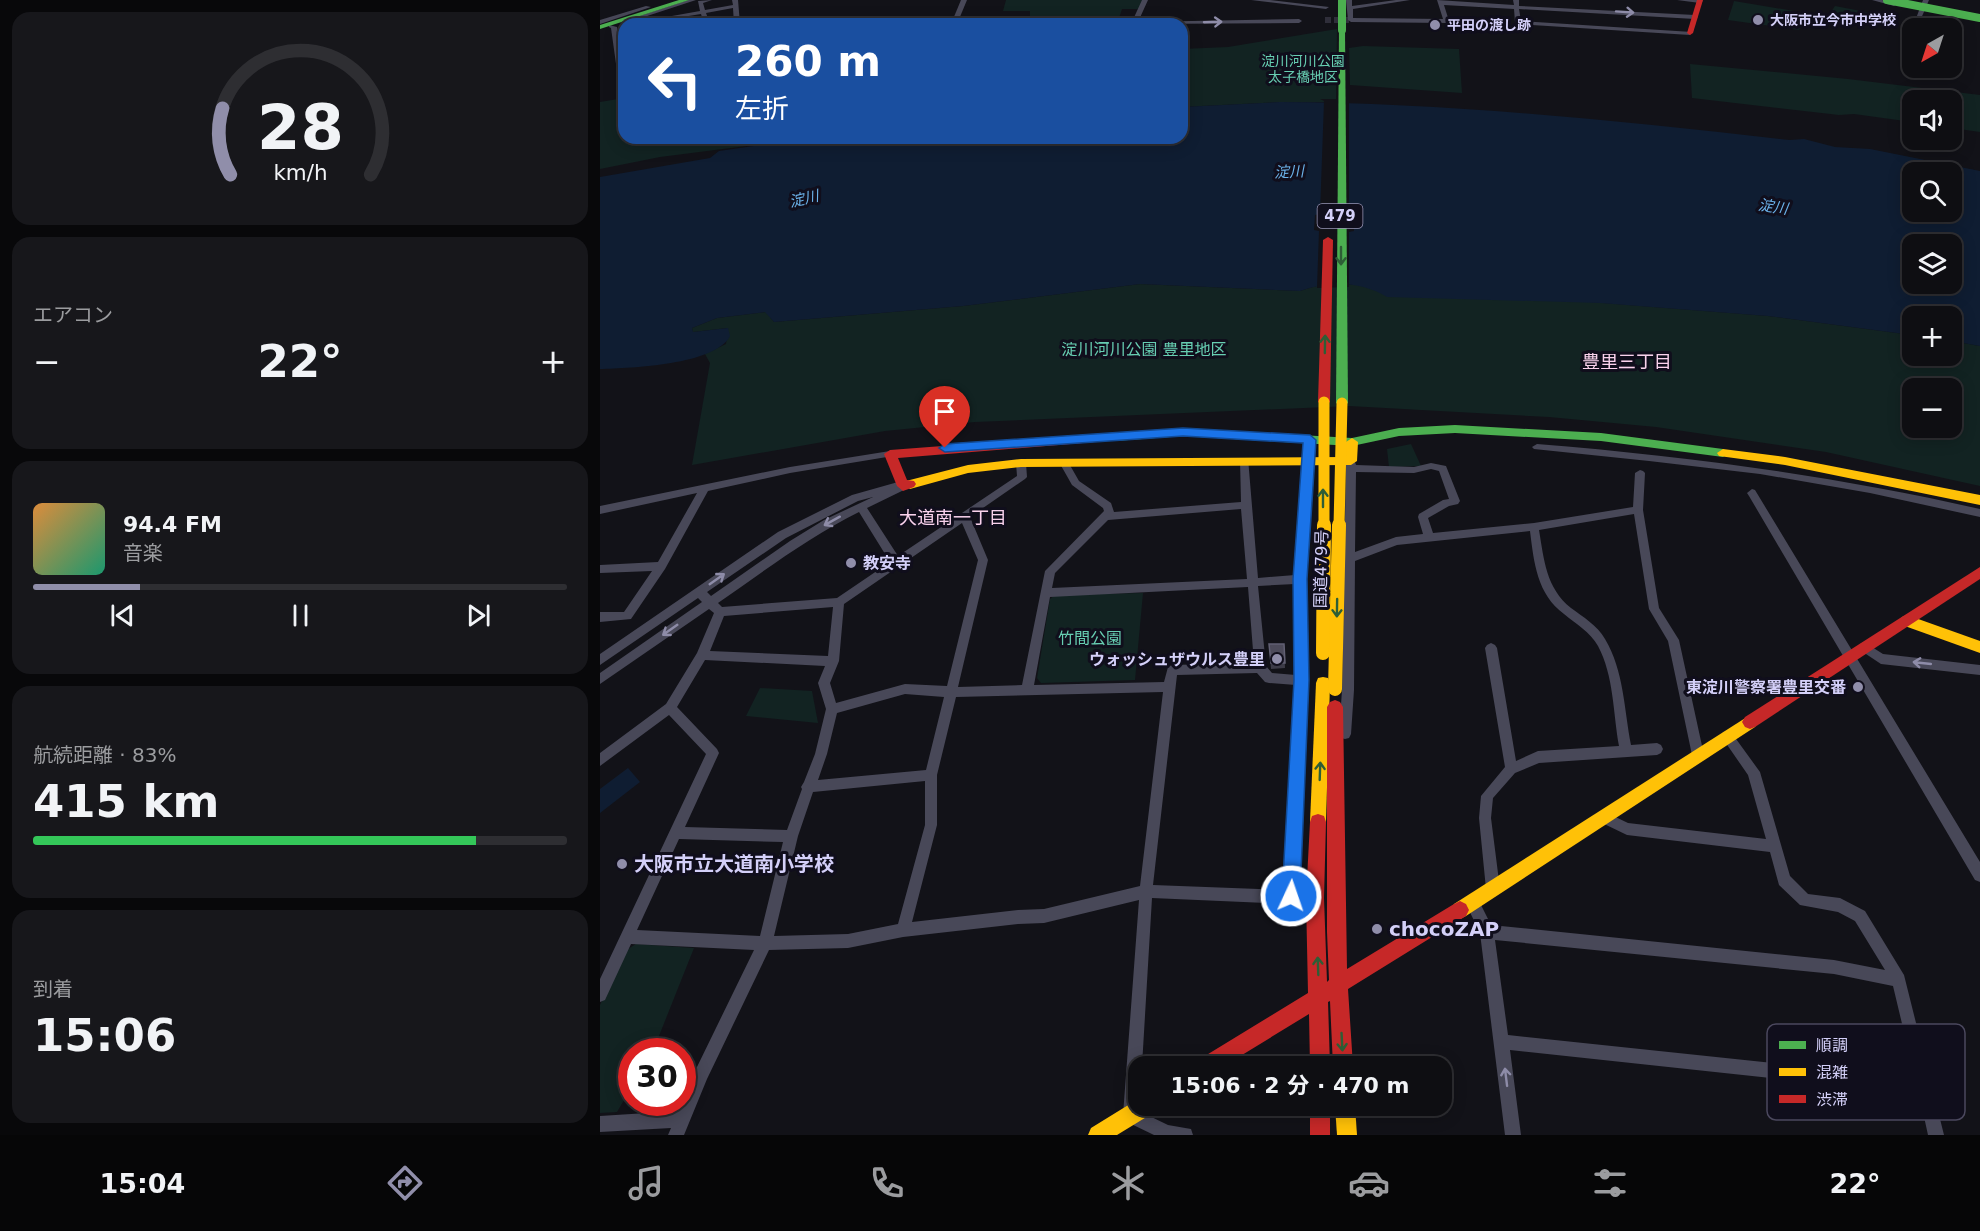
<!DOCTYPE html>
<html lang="ja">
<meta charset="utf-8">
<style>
body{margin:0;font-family:"DejaVu Sans","Noto Sans JP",sans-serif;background:#17171b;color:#f1f3f6;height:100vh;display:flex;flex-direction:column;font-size:22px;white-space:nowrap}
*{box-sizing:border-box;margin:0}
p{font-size:20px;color:#9b9c9f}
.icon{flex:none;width:33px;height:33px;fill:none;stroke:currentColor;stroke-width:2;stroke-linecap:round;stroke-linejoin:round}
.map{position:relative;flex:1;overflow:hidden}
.side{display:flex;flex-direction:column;gap:12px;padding:12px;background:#08080a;width:600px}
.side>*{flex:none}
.guide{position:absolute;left:18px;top:18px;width:570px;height:126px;border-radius:18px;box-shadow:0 3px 15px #0003,0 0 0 2px #2e2e32;background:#1a4fa0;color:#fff;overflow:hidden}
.needle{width:39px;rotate:219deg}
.buttons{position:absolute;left:1302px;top:18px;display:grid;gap:12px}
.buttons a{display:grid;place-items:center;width:60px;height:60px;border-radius:12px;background:#0e0e12;box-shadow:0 3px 15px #0003,0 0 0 2px #2e2e32;font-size:30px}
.speed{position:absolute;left:18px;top:1038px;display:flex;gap:12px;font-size:30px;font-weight:700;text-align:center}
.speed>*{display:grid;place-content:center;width:78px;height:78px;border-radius:50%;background:#0e0e12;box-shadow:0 3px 15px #0003,0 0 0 2px #2e2e32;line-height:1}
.speed .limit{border:9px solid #d22;background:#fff;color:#111}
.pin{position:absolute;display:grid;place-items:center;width:51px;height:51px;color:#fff;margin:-62px -26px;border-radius:50% 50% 50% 0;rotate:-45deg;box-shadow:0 0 6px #0007}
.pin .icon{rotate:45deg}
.me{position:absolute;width:66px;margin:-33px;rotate:3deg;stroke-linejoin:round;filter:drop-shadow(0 0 4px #0008)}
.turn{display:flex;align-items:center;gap:21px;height:126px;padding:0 18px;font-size:27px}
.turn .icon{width:78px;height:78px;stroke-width:2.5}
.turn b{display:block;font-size:42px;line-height:51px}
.big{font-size:45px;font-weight:700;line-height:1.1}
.side .card{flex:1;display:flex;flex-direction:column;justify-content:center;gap:9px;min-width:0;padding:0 21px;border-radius:18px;background:#17171b}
.side .dial{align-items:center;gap:0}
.dial svg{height:156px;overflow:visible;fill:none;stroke:#2e2e32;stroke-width:7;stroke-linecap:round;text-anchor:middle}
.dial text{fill:#f1f3f6;stroke:none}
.song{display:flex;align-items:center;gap:18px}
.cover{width:72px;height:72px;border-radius:9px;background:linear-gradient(135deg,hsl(30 70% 55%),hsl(160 70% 35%))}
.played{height:6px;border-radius:3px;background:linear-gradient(90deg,#908eaa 20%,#2e2e32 20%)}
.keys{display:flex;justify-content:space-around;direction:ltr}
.heat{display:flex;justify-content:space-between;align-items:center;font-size:33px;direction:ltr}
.charge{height:9px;border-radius:4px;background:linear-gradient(90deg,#34c759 83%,#2e2e32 0)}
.trip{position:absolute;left:528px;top:1056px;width:324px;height:60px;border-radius:18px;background:#0e0e12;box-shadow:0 3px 15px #0003,0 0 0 2px #2e2e32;font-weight:700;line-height:60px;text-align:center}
.menu{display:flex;height:96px;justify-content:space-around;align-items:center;background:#060607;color:#9b9c9f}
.menu .icon{width:42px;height:42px}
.menu .on{color:#908eaa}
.menu b{font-size:27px;color:#f1f3f6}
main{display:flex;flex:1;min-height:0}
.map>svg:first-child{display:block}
.green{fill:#122322;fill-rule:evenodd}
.water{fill:#0f1d32;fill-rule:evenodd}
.pier{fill:#121218}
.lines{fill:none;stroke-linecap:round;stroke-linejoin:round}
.street-tunnel{stroke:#2f2e3a;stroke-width:6;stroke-dasharray:6 3;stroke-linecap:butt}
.street{fill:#484858;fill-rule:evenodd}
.fast{fill:#4caf50;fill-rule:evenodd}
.slow{fill:#ffc107;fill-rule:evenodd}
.jam{fill:#c62828;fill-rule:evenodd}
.fast-bridge{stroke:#4caf50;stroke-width:8}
.slow-bridge-far1{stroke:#ffc107;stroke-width:11}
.slow-bridge{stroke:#ffc107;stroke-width:14}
.wall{fill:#3c3b48}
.building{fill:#4d4b5b;stroke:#626074;stroke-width:1.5}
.oneway{stroke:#8e8ca8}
.oneway2{stroke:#2e5e36}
.route{fill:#1a73e8;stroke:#114b97;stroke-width:1.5}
.poi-dot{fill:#908eaa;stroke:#100e1c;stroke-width:2}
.labels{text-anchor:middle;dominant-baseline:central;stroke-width:6;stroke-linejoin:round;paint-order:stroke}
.far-poi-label{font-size:14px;font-weight:bold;fill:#d4d0f9;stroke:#100e1c;text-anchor:start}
.far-park-label{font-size:14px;fill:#67ceb2;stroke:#100e1c}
.far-water-label{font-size:15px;font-style:italic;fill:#6cb3eb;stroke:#100e1c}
.shield{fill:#100e1c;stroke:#9996b7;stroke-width:1.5}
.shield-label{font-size:15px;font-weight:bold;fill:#d4d0f9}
.park-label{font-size:16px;fill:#67ceb2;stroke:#100e1c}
.poi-label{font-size:16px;font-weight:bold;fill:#d4d0f9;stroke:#100e1c;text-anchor:end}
.street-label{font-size:16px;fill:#d4d0f9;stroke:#100e1c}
.neighbourhood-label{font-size:18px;fill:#f9d2ec;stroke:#100e1c}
.near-poi-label{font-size:20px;font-weight:bold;fill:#d4d0f9;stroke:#100e1c;text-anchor:start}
.key{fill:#100e1c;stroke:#4b485e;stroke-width:1.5}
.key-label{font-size:16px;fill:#d4d0f9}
</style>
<main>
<section class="side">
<div class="card dial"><svg viewBox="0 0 100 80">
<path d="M14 69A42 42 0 1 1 86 69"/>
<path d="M14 69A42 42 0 0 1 10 35" stroke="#908eaa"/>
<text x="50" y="56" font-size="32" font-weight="700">28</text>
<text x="50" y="72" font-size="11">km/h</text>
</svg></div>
<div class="card"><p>エアコン</p>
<div class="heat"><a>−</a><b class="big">22°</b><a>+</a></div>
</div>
<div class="card">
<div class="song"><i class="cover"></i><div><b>94.4 FM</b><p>音楽</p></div></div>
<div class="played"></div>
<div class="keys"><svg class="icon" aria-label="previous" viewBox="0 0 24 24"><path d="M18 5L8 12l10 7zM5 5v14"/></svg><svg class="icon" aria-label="pause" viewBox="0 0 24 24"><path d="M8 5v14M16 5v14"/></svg><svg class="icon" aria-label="next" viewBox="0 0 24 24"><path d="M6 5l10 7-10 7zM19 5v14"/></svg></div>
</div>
<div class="card"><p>航続距離 · 83%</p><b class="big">415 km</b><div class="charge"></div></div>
<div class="card"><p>到着</p><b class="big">15:06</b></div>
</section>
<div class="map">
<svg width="1380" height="1135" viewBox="0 0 1380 1135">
<rect width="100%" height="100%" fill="#121218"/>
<g class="green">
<polygon points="406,0 543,0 539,9 522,9 517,24 430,24 430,11 403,11"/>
<polygon points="1134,1 1206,13 1199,30 1128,20"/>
<polygon points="1235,6 1287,16 1282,26 1229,15"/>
<polygon points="737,29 736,102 680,102 582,107 582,49 628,47"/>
<polygon points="763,46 859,49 862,93 750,85 749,48"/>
<polygon points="1090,64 1248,79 1380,95 1380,132 1352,128 1352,100 1312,100 1312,122 1254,114 1239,115 1092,98"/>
<polygon points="24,98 24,138 208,138 60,157 0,169 0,102"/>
<path d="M540,284L700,291L716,286L763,284L1168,316L1312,335V356H1352V341L1380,346V486L1226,452L1056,427L949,417L749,406L375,422L285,431L92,465L110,363L105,354L126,344L128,328L93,332L92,328L117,318L166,312L174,322L363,306ZM1312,388H1352V428H1312Z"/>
<polygon points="811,444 821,466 789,467 787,449"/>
<polygon points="543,593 535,680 441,683 437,678 450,599 455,595"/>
<polygon points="160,688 212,691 218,723 146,716"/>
<polygon points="36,944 94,948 53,1051 32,1052 31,1088 17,1112 0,1113 0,1005 25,951"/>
</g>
<g class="water">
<path d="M680,102C851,103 1021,121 1190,140L1204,139L1235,147L1270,149L1380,171V346L1352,341V316H1312V335L1168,316L1000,303L787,297C760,281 729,281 700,291L540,284L363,306L174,322L165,312L117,318L92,328L93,332L128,328L130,336C115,365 31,368 0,369V177L110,158L119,151L208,138H582V107ZM1312,172H1352V212H1312ZM1312,244H1352V284H1312Z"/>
<polygon points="28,768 40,782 0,813 0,789"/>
</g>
<polygon class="pier" points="720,99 753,99 749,102 749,215 754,216 754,231 749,232 749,287 717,288 719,231 714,230 715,215 720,214 724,101"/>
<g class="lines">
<polyline class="street-tunnel" points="725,20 751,20"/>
<g class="street">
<polygon points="88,0 96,0 41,18 36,17"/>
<polygon points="112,0 103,3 105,10 133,5 132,0 138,0 140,24 134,24 133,8 106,13 110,24 104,24 101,14 39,24 27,24 100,11 98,1"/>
<polygon points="361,0 367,0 357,24 351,24"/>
<polygon points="542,0 548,0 538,22 699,19 702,21 699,23 531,24"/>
<polygon points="651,0 670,0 729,7 726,9"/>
<polygon points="746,0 752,0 752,6 796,0 810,0 753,9 753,18 843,19 837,0 914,5 913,0 919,0 919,6 1095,15 1098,17 1095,19 919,9 921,21 1092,32 1090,35 918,24 915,22 914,9 844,5 849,21 846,23 751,22 748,20"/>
<polygon points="1077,0 1102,0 1103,1 1100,3"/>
<polygon points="1272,0 1282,0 1297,4 1294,6"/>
<polygon points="1323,0 1329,0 1317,28 1312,29"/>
<polygon points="46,6 51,7 0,24 0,20"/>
<polygon points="9,25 17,27 22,72 17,71 11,28 9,27"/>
<polygon points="1312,30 1312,37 1305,55 1300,56 1309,32"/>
<path d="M710,436L715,439L705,579L708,680L698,890L715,891L720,893L722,898L720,903L715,905L552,898L542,1066H538L539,1111L568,1125L591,1129L593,1135H554L525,1121L523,1115L539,900L444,923L418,924L303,937L248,948L169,950L107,1079L84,1135H68L71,1128L0,1132V1116L78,1111L96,1069L154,950L31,944L5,1000L0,1002V979L106,754L69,715L0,766V753L66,704L97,653L114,613L109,609L0,684V673L102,602L98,598L0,665V654L178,532L252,495L298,482L306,483L308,486L306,489L267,508L298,556L417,476L416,463L421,460L426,463L427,477L425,479L370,517L388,560L358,687L422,685L445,571L504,511L503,508L472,485L459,462L461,460H467L479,481L511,503L514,512L641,502L640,460L642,458H648L658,578L695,575L705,439ZM273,497L224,520L190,541L111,596L107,592L186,538L258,501ZM641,509L647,579L452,588L455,573L508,520ZM259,512L290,562L237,598L122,607L118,603C164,571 209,537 259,512ZM362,523L378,560L347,686L305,684L236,703L230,683L239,661L244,604ZM695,584L696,675L672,673L666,666L658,586ZM648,587L654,663L572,665L568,667L564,682L434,685L450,597ZM233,607L228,656L110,651L124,616ZM105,660L225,666L218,683L226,709L215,754L204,782L201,787L202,789L187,830L85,827L119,753L117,749L77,707ZM657,673L665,682L669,683L696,685L685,890L553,885L577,675ZM563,692L540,886L444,909L418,910L312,922L337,825V775L356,697ZM305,694L344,697L326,770L218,780L227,754L237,713ZM325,781V825L298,924L248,934L174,936L198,836L213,792ZM79,839L183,842L160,936L37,930Z"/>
<path d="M937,444C1086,456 1234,476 1380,509V517L1270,493L1160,474L1049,461L934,449L932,447Z"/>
<polygon points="290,451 293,452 295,454 293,456 190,473 108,491 65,569 31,619 0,622 0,612 24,612 52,571 0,573 0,565 58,562 97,493 0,514 0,506 190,467"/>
<path d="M751,458L754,459L756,465L814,467L831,463L846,466L860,501L858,504L849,506L828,518L833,533L934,523L1033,507L1035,473L1040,470L1043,471L1045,473L1043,510L1059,608L1079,640L1104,755L1102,759L1098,761L1094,759L1092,755L1068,641L1049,609L1034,514L939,530C944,560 946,588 971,608C983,617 997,625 1005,639C1024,671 1024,709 1031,745L1057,743L1061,745L1063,749L1061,753L1057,755L939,763L915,773L893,798L891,818L900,889L898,894L893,896L888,894L886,889L879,818L881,796L905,767L885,648L887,645L891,643L895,645L897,648L916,761L938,751L1019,746C1013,713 1014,676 998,646C990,632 976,624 964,614C937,594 934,563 930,531L797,545L755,561L754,690L751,734L749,738L745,739L741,738L739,734L742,690L746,461ZM831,469L839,471L849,499L843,500L819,514L818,517L823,534L796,537L755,552L756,472L814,473Z"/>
<polygon points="1152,489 1155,490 1380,862 1380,882 1375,880 1149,496 1147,493"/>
<polygon points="1264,642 1283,654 1380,665 1380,675 1281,664 1260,650 1258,647 1260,644"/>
<path d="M1127,731L1131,732L1160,772L1190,876L1208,894L1240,898L1265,911L1304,975L1344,1135H1328L1319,1094L910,1050L921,1135H905L880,933L865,902L867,897L872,895L877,897L891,925L1234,960L1285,970L1255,921L1238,912L1200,905L1179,885L1170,852L1027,835L998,821L997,817L998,813L1003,811L1028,823L1166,839L1148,775L1121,736L1123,732ZM895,940L1234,974L1293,986L1315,1078L908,1035Z"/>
</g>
<g class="fast">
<polygon points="79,0 89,0 0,29 0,25"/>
<polygon points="742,28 745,30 748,403 742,407 736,403 739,30"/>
<polygon points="855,425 1001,433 1123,449 1129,453 1123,457 1001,441 855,433 799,436 752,446 583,436 515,441 509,437 515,433 583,428 752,438 799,428"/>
</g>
<g class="slow">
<polygon points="752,438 758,442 757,461 751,465 421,467 368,473 310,489 304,484 306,481 368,465 421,459 745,457 746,442"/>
<polygon points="1123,449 1185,457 1380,495 1380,505 1185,465 1119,456 1117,453"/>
<polygon points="1307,615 1380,641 1380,653 1302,625 1300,621 1302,617"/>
<polygon points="723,677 728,678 730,683 726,822 724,828 718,830 712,828 710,822 716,683 718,678"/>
<polygon points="1150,715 1155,717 1158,722 1155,727 866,916 860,919 854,916 851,910 854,904"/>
<polygon points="538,1099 538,1106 556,1106 553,1113 517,1135 488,1135 491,1128"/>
<polygon points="735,1106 755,1106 757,1135 737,1135"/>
</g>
<g class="jam">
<polygon points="1097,0 1103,0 1093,33 1090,35 1087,33"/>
<polygon points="728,237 733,240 730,402 724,406 718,402 723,240"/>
<polygon points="515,433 519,434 521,437 519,440 298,458 307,480 314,481 316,484 314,487 303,491 297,486 284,454 290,450"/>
<polygon points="1380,567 1380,579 1155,727 1150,729 1145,727 1142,722 1145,717"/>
<polygon points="735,700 740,702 743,707 747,969 854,904 860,901 866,904 869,910 866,916 748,989 753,1066 733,1066 730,1001 728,1002 730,1066 710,1066 709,1014 624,1066 597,1066 600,1059 708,993 706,898 710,822 712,816 718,814 724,816 726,822 724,898 727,982 729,980 727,932 727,707 730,702"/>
<rect x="710" y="1106" width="20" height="29"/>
</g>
<g class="fast-bridge">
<polyline points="742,0 742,30"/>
<polyline points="1287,0 1380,18"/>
</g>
<g class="slow-bridge-far1">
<polyline points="724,526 724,402"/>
<polyline points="739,526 742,403"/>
</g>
<g class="slow-bridge">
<polyline points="723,653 724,525"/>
<polyline points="735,689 739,525"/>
</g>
</g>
<polygon class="wall" points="669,644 684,644 685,668 671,669"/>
<polygon class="building" points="669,644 684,644 685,663 671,663"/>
<defs><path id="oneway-shaft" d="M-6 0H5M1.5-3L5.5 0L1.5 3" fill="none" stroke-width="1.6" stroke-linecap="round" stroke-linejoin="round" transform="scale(1.5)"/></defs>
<g class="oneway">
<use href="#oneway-shaft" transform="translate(1025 12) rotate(4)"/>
<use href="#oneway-shaft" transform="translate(613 22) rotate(-2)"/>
<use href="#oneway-shaft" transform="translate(232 521) rotate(151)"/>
<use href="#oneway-shaft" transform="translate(117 579) rotate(-35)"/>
<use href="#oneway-shaft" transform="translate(70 630) rotate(145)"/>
<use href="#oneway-shaft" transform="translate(1322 663) rotate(-174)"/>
<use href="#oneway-shaft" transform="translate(906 1077) rotate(-97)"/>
</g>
<g class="oneway2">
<use href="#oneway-shaft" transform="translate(741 256) rotate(90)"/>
<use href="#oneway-shaft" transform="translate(725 344) rotate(-89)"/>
<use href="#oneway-shaft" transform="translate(723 498) rotate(-90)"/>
<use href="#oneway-shaft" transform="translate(737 608) rotate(91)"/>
<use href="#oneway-shaft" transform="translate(720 771) rotate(-88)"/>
<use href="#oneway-shaft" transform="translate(718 966) rotate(-92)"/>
<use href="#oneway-shaft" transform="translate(742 1042) rotate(87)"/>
</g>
<polygon class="route" points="583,428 710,435 716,440 707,579 709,680 700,896 697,902 691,905 685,902 682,896 694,680 693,579 703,443 583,436 345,452 339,448 345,444"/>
<g class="poi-dot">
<circle cx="1158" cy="20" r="6"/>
<circle cx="835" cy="25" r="6"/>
<circle cx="251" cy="563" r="6"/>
<circle cx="677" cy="659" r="6"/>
<circle cx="1258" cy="687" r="6"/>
<circle cx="22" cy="864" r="6"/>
<circle cx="777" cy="929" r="6"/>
</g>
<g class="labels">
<g class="far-poi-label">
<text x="1170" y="20">大阪市立今市中学校</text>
<text x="847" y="25">平田の渡し跡</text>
</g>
<g class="far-park-label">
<text x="703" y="61">淀川河川公園<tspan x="703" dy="16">太子橋地区</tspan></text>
</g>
<g class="far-water-label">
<text transform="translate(689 172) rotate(-3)">淀川</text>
<text transform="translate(204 199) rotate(-13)">淀川</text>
<text transform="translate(1173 207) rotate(8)">淀川</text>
</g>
<rect class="shield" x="717.5" y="204" width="45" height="24" rx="4.5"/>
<g class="shield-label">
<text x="740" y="216">479</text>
</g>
<g class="park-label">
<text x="544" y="349">淀川河川公園 豊里地区</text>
<text x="490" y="638">竹間公園</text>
</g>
<g class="poi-label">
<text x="263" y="563" text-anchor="start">教安寺</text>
<text x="665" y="659">ウォッシュザウルス豊里</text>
<text x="1246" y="687">東淀川警察署豊里交番</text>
</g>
<g class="street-label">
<text transform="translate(721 569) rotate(-89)">国道479号</text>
</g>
<g class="neighbourhood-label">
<text x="1027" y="361">豊里三丁目</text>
<text x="353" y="517">大道南一丁目</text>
</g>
<g class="near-poi-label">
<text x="34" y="864">大阪市立大道南小学校</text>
<text x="789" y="929">chocoZAP</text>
</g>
</g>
<rect x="1167" y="1024" width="198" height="96" rx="9" class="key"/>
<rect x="1179" y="1041" width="27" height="8" fill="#4caf50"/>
<rect x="1179" y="1068" width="27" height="8" fill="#ffc107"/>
<rect x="1179" y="1095" width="27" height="8" fill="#c62828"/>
<g class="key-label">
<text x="1216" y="1051">順調</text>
<text x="1216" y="1078">混雑</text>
<text x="1216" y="1105">渋滞</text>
</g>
</svg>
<div class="buttons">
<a><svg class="needle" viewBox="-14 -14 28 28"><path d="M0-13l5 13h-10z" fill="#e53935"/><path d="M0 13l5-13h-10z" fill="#9b9c9f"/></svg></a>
<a><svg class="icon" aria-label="sound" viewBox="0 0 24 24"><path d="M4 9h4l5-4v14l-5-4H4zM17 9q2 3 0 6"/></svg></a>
<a><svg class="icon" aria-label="search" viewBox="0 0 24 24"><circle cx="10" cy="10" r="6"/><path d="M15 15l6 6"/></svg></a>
<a><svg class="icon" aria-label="layers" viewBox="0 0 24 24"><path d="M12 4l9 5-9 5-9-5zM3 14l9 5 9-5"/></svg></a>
<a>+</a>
<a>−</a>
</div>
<div class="speed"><div class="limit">30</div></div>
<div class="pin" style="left:345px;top:448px;background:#d93025"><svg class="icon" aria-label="arrive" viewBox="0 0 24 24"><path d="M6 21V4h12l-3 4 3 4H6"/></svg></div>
<svg class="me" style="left:691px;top:896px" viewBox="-20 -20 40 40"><circle r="17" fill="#1a73e8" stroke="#fff" stroke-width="3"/><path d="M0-11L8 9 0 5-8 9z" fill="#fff"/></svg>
<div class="trip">15:06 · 2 分 · 470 m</div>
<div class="guide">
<div class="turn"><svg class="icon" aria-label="left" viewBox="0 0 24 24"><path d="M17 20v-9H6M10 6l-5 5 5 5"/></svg><div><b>260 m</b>左折</div></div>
</div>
</div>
</main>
<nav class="menu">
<b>15:04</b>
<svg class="icon on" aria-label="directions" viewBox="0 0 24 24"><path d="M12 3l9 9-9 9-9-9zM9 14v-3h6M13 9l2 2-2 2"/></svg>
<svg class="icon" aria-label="music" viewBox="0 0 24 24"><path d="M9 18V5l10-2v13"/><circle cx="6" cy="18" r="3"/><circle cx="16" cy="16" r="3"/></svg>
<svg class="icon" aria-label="phone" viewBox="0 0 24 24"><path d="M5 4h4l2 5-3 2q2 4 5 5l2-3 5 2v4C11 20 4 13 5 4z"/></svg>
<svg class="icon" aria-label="climate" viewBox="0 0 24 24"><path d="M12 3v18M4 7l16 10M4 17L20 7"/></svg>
<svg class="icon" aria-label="car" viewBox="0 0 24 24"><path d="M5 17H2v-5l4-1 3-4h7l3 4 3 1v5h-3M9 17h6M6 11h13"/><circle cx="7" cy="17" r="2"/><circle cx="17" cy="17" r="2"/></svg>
<svg class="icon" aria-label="filters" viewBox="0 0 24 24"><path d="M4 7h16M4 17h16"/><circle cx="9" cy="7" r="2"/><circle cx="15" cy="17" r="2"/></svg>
<b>22°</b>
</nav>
